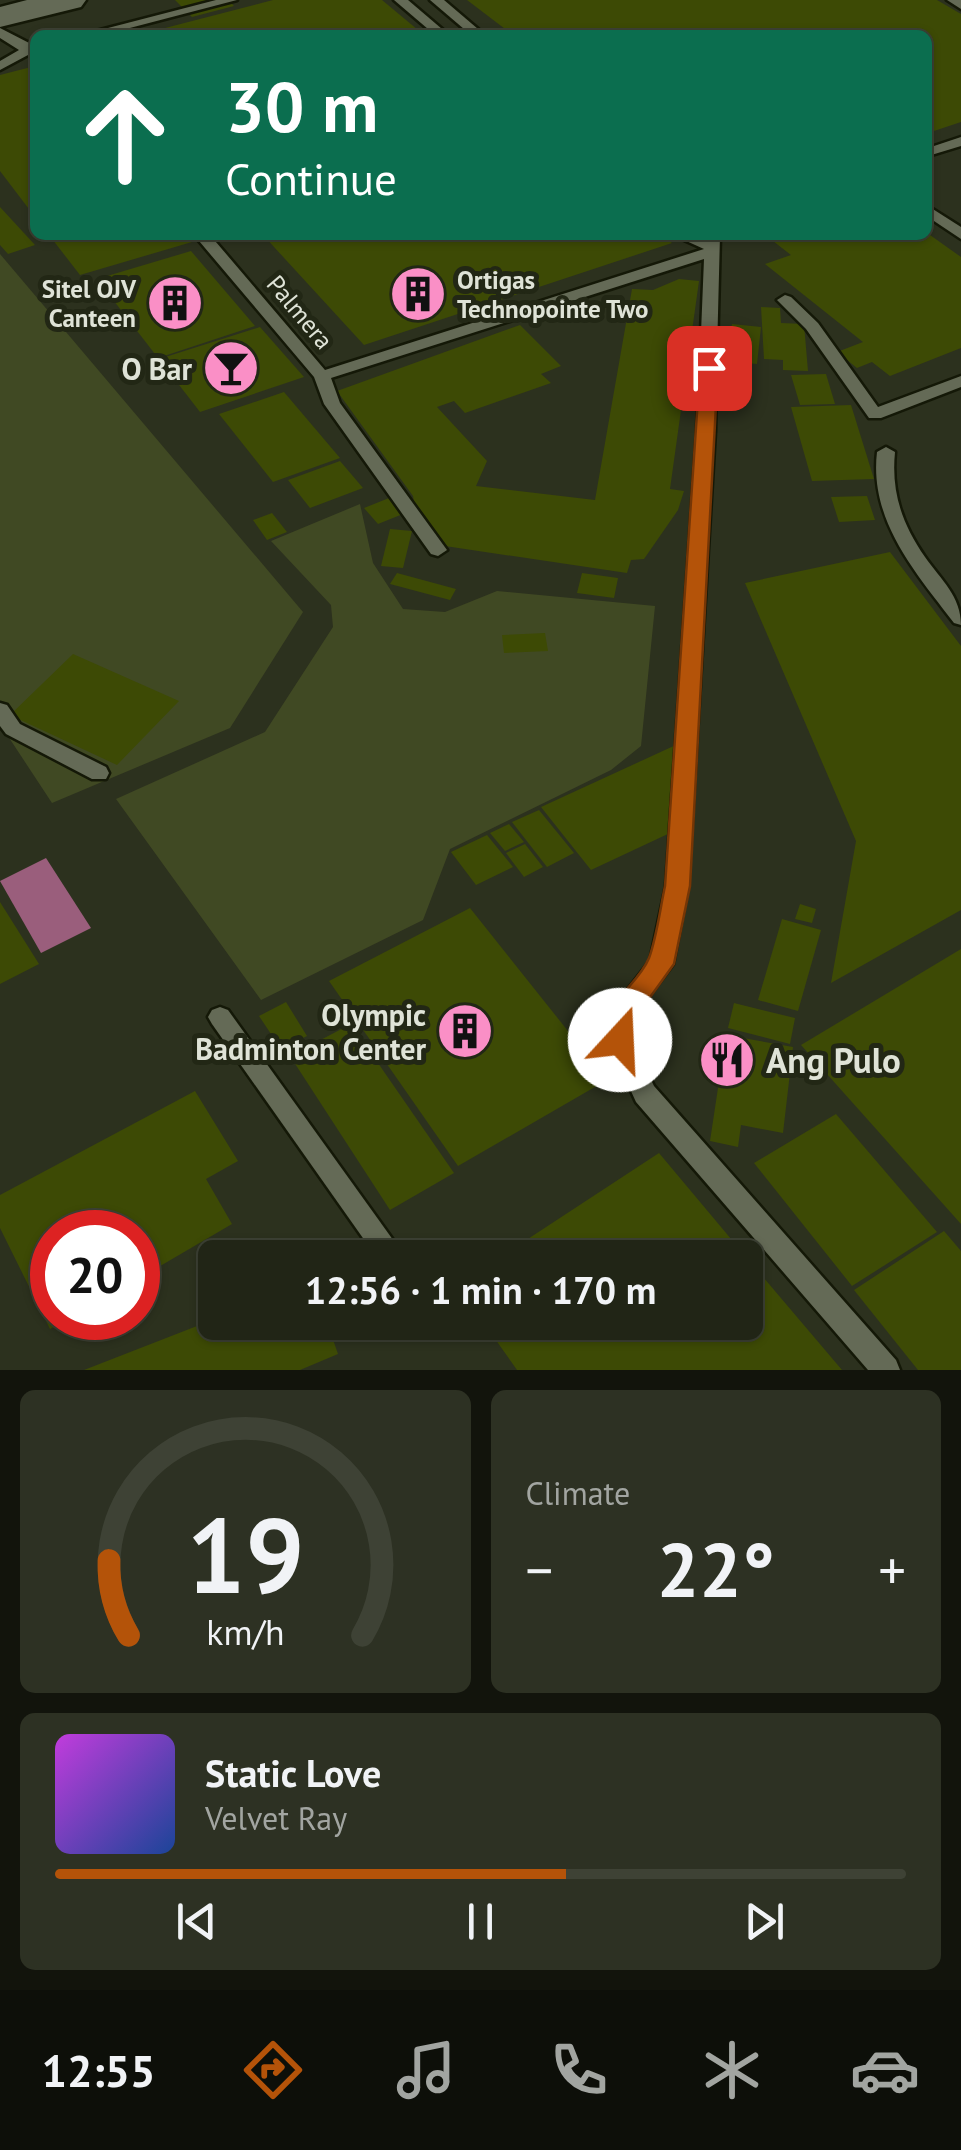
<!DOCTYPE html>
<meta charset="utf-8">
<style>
body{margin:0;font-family:"PT Sans",sans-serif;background:#2d3123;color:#f1f3f6;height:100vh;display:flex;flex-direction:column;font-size:38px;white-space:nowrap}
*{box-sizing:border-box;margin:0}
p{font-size:32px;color:#a2a5a1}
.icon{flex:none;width:55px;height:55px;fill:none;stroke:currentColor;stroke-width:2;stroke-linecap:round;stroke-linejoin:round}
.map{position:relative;height:1370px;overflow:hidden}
.sheet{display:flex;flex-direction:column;gap:20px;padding:20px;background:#12140c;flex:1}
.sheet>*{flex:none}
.hud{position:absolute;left:30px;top:30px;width:902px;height:210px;border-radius:15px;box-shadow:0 2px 8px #0004,0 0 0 2px #3e4235;background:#0b6e4f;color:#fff;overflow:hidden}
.speed{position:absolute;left:30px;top:1210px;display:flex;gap:20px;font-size:50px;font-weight:700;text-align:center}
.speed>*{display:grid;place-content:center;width:130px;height:130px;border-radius:50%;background:#212516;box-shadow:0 2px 8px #0004,0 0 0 2px #3e4235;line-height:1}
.speed .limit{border:15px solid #d22;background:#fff;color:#111}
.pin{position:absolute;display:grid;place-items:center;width:85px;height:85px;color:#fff;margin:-42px;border-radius:20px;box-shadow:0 5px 15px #0006}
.me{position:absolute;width:110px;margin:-55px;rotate:20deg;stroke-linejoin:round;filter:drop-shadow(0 0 8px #0008)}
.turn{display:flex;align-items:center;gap:35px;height:210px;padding:0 30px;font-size:45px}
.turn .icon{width:130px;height:130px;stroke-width:2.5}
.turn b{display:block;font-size:70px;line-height:85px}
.big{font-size:75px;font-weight:600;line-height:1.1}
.sheet .tile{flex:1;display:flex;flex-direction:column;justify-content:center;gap:15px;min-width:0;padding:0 35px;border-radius:15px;background:#2d3123}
.sheet .dial{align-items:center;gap:0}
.dial svg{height:260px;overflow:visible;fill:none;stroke:#3e4235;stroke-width:7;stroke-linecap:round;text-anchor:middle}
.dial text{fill:#f1f3f6;stroke:none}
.song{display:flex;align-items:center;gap:30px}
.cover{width:120px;height:120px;border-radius:15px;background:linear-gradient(135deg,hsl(290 70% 55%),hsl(220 70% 35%))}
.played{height:10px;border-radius:5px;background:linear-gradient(90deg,#b45309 60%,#3e4235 60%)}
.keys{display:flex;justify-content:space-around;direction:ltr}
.heat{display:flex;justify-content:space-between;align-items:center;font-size:55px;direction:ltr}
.sheet .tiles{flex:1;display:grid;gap:20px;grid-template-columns:1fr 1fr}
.tile:last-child{grid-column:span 2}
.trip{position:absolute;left:198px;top:1240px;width:565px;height:100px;border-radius:15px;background:#212516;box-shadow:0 2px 8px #0004,0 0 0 2px #3e4235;font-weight:600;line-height:100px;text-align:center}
.dock{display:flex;height:160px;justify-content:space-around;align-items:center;background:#0d0f09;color:#a2a5a1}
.dock .icon{width:70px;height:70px}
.dock .on{color:#b45309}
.dock b{font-size:45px;color:#f1f3f6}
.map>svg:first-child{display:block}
.green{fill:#404923}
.water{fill:#9a5e7c}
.building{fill:#3d4a05}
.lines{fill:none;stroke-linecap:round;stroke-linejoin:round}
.lane-casing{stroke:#141807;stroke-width:5}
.secondary-casing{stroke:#141807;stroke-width:5}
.lane{fill:#646a56;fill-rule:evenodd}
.secondary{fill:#646a56;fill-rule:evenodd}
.route{fill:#b45309;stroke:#753606;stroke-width:2.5}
.labels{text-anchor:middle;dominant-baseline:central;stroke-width:10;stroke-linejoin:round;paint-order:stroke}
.far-poi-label{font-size:25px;font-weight:bold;fill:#dfe3d7;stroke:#222715;text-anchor:start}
.far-street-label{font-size:25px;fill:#dfe3d7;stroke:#222715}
.poi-label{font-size:30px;font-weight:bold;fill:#dfe3d7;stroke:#222715;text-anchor:end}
.near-poi-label{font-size:35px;font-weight:bold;fill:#dfe3d7;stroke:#222715;text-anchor:start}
</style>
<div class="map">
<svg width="961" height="1370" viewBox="0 0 961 1370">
<rect width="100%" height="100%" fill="#2c311e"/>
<g class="green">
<polygon points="0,254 303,612 230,728 52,803 0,724"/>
<polygon points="360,504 373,563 403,609 445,612 497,591 655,606 641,746 611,770 450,849 423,920 261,1000 116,799 265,732 333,627 331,605 271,541"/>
</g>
<polygon class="water" points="46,858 91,928 41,953 0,881"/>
<g class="building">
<polygon points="175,0 228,0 234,6 192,17"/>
<polygon points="273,0 382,0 424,35 138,35"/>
<polygon points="467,0 937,0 961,14 961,122 928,133 928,35 513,35"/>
<polygon points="35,66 35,217 0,171 0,75"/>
<polygon points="0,207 35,245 8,254 0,245"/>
<polygon points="49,235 186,235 192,242 80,275"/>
<polygon points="263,235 662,235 672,243 364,345"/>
<polygon points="790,235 930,235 961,257 961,348 890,376 872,362 857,368 837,352 863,342 765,264 791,255 773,241"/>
<polygon points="191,251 255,326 158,358 97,279"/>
<polygon points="679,279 699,281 670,489 684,491 678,510 644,559 631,560 627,573 445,546 416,513 413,496 337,391 520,325 561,366 541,374 551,383 465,413 454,401 437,407 487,461 476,486 595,500 632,289 653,290"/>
<polygon points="761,307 780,308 781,323 804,324 808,371 783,370 783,360 764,359"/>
<polygon points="732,324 761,327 757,364 726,361"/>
<polygon points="260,327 304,377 200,412 159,359"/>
<polygon points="826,374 835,404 800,405 791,375"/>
<polygon points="284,392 340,458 273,482 219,414"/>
<polygon points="851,405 874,479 812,481 791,407"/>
<polygon points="340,461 363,488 310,508 288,480"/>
<polygon points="867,496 875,520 839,522 831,497"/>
<polygon points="389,498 403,514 378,524 364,508"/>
<polygon points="272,513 287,532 267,540 253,520"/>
<polygon points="390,529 412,531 403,568 381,566"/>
<polygon points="890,552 961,646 961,910 831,983 856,841 745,583"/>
<polygon points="397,573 456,589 450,600 390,584"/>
<polygon points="582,573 618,578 614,598 577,593"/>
<polygon points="545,633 548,651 504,653 502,635"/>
<polygon points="73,654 179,701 117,765 10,715"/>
<polygon points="678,744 670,833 591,870 541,807"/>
<polygon points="539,810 574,853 547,867 512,822"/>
<polygon points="509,824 524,842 505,851 490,833"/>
<polygon points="487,835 513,867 476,885 451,852"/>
<polygon points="525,844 543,867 524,877 506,853"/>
<polygon points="0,902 39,964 0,984"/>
<polygon points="800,904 816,909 812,923 795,919"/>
<polygon points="470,908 607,1080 458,1166 329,981"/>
<polygon points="782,919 821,930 798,1011 758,1000"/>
<polygon points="961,949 961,1224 801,1045"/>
<polygon points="286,1002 307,1036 281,1049 259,1016"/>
<polygon points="734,1003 795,1018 790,1044 728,1028"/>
<polygon points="351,1024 454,1173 390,1210 290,1056"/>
<polygon points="726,1035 793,1047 783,1133 741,1125 738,1147 710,1141"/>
<polygon points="195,1091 238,1161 206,1179 232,1224 138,1279 138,1232 52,1232 52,1318 70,1318 50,1329 0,1228 0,1195"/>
<polygon points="836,1114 937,1232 852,1286 754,1163"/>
<polygon points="659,1153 747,1258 842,1370 517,1370 483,1322 745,1322 745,1258 499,1258"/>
<polygon points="944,1231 961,1251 961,1370 918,1370 854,1290"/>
<polygon points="215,1319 215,1322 242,1324 327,1322 338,1354 300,1370 84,1370"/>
</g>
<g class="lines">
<g class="lane-casing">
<g id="lane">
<polygon points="216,0 237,0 103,35 81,35"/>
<polygon points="394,0 408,0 449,35 435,35"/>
<polygon points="430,0 444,0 485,35 471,35"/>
<polygon points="947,0 961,0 961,9"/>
<polygon points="0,28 35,46 35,58 28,55 0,70 0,61 19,50 0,38"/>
<polygon points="961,137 961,146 928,156 928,148"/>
<polygon points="928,206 961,227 961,239 928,217"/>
<polygon points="194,235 210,235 325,370 704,249 673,235 720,235 715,431 688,886 673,964 631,1020 632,1041 654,1086 896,1360 900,1370 868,1370 636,1102 608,1041 607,1018 611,1011 650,961 666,886 697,431 704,259 331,378 340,403 447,550 438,556 431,554 324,404 314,377"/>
<polygon points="785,295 791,297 818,323 878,407 961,376 961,387 881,418 869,418 806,329 777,300"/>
<path d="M886,447L895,452C891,492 902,524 925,557C941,580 961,596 961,625L954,623C915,572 869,520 877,452Z"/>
<polygon points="0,703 7,705 20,724 106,767 109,773 106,779 92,779 6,734 0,726"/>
<polygon points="220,1007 228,1010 406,1258 377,1258 212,1024 208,1017 212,1010"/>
</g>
</g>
<g class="secondary-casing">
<polygon id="secondary" points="27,0 86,0 81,7 0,27 0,7"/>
</g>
<use href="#lane" class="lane"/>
<use href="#secondary" class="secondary"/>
</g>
<path class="route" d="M709,362L718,368L690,886L674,964L633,1021L630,1049H611C591,1008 636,990 649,958C657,936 660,909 665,886L700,368Z"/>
<defs>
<g id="building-disc" transform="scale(2.875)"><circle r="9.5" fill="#fa8fc6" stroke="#222715"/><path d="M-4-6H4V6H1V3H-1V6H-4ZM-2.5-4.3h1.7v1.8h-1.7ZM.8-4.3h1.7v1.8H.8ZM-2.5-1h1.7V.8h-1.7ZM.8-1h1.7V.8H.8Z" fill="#111"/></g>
<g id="bar-disc" transform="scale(2.875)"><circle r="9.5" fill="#fa8fc6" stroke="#222715"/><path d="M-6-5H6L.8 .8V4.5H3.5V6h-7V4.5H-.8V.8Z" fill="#111"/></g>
<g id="restaurant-disc" transform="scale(2.875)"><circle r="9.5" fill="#fa8fc6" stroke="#222715"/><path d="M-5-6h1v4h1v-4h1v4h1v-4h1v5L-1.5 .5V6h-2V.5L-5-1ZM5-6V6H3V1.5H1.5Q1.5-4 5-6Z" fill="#111"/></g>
</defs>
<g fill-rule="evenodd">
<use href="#building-disc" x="418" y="294"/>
<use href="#building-disc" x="175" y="303"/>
<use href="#bar-disc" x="231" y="368"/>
<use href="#building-disc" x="465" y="1031"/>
<use href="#restaurant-disc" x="727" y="1060"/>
</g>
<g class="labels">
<g class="far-poi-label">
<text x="457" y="280">Ortigas<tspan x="457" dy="29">Technopointe Two</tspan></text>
<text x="136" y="289" text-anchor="end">Sitel OJV<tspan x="136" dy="29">Canteen</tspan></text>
</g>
<g class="far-street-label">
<text transform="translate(300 312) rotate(50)">Palmera</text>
</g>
<g class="poi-label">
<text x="192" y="368">O Bar</text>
<text x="426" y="1014">Olympic<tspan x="426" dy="34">Badminton Center</tspan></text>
</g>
<g class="near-poi-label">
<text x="766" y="1060">Ang Pulo</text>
</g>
</g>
</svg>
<div class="speed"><div class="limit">20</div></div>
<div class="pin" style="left:709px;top:368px;background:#d93025"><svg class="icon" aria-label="arrive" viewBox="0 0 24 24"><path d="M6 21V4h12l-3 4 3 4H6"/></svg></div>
<svg class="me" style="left:620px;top:1040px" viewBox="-20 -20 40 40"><circle r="19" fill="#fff"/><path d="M0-13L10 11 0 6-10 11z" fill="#b45309"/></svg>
<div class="trip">12:56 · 1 min · 170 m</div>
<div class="hud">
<div class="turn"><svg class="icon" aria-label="ahead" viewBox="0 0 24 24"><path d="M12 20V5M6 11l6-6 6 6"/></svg><div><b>30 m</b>Continue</div></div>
</div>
</div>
<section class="sheet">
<div class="tiles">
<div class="tile dial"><svg viewBox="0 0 100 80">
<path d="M14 69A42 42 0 1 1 86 69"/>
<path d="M14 69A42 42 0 0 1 8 46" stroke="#b45309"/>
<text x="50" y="56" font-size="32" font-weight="700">19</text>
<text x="50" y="72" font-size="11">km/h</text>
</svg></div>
<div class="tile"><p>Climate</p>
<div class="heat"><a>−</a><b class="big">22°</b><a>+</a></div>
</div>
<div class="tile">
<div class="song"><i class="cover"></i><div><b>Static Love</b><p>Velvet Ray</p></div></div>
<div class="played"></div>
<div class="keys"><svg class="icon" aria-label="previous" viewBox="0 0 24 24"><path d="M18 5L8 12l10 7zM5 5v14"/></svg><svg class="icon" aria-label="pause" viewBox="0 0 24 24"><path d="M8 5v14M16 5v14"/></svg><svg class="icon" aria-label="next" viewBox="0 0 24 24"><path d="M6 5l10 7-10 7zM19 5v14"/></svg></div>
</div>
</div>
</section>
<nav class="dock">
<b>12:55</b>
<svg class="icon on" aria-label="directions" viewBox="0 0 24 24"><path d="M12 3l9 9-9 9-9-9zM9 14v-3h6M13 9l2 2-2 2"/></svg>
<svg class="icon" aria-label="music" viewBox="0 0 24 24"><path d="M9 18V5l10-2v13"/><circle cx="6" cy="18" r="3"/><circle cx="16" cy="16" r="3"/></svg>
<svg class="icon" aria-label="phone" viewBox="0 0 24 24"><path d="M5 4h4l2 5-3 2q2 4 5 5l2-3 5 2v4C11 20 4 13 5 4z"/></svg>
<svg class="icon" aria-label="climate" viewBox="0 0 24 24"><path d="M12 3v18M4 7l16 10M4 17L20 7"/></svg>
<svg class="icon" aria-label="car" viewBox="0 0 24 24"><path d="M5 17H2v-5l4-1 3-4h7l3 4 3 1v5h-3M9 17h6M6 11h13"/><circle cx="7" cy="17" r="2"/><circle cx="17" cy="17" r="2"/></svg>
</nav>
